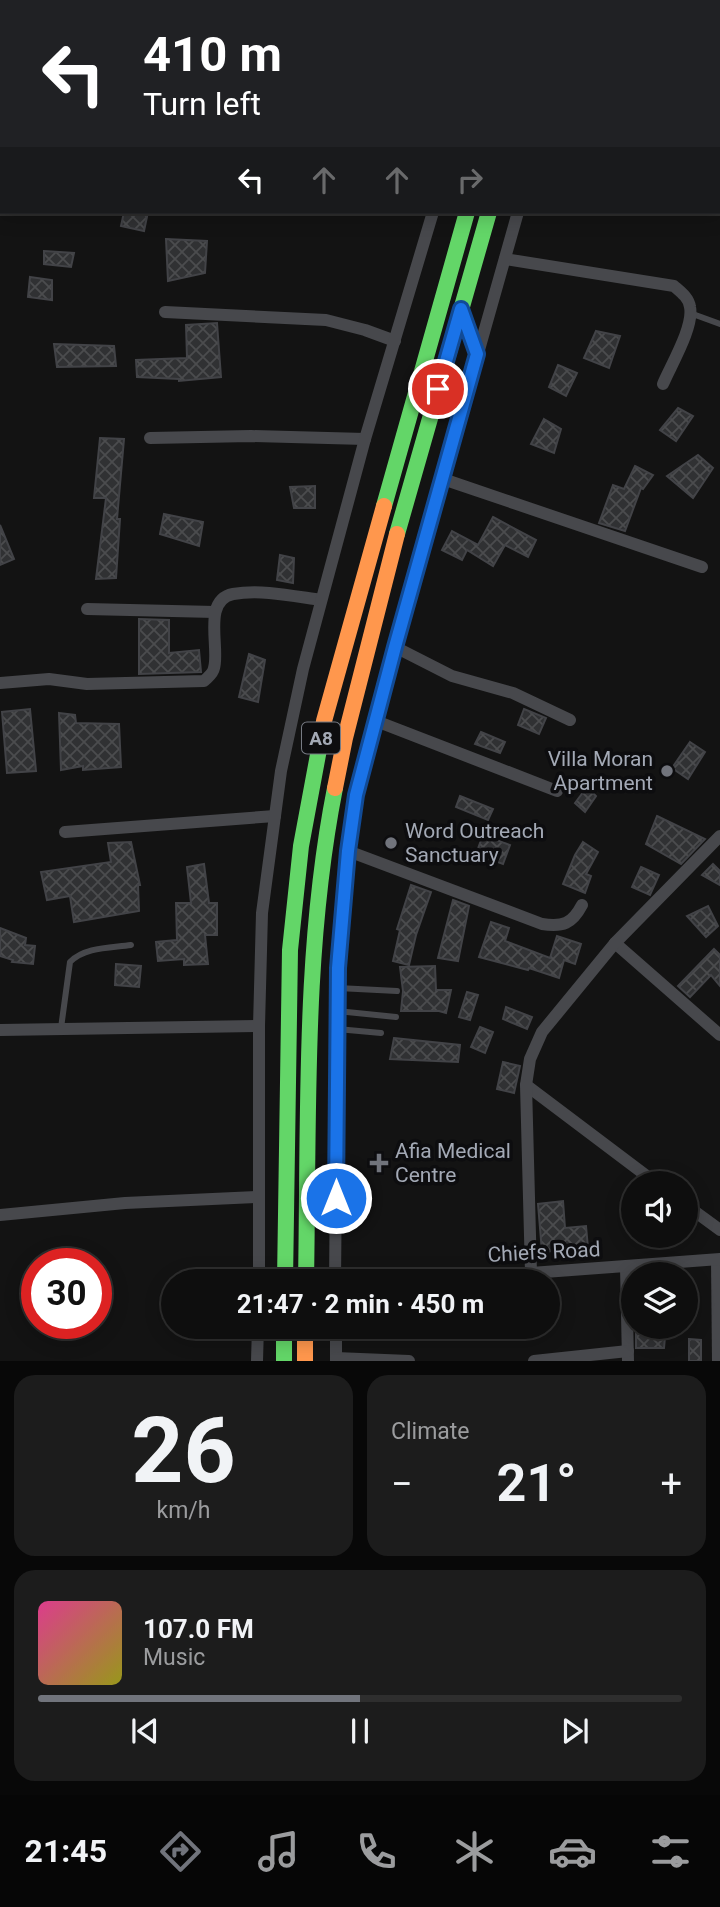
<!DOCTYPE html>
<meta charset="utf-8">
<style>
body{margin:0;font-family:Roboto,sans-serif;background:#1c1c1c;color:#f1f3f6;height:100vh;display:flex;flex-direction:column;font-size:26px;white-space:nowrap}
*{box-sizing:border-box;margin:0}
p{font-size:23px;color:#9b9c9e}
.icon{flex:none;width:38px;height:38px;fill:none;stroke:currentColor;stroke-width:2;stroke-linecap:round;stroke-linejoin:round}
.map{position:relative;height:1361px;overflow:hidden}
.sheet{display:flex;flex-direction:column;gap:14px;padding:14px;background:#080808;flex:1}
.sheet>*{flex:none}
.top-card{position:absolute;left:0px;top:0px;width:721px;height:214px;box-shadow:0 4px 18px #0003,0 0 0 2px #2e2e2e;background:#202124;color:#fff;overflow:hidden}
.controls{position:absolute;left:621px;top:1171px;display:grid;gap:14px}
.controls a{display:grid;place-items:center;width:77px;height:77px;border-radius:50%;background:#0e0e0e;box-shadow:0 4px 18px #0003,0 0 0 2px #2e2e2e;font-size:35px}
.speed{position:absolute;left:21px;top:1248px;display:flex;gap:14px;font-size:35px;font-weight:700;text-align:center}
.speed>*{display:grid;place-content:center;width:91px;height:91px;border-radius:50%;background:#0e0e0e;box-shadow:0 4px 18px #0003,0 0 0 2px #2e2e2e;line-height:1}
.speed .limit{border:10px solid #d22;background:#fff;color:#111}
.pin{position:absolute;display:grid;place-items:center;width:60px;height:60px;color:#fff;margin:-30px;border:4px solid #fff;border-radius:50%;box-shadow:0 2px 7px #0007}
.me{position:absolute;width:77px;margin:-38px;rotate:0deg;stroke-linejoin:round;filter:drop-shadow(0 0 5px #0008)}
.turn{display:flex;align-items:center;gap:24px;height:147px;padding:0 28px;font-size:32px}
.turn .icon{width:91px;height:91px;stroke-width:2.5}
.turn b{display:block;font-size:49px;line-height:60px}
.lanes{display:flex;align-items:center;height:66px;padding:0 28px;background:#0003;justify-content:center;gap:35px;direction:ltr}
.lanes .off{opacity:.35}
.big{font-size:52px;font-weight:700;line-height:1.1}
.sheet .card{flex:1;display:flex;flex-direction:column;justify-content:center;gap:10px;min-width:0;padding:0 24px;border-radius:21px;background:#1c1c1c}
.sheet .dial{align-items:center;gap:0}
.dial b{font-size:91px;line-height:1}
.song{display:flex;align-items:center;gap:21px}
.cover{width:84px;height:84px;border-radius:10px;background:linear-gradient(135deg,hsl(330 70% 55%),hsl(60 70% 35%))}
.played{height:7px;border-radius:4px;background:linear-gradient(90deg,#71747c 50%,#2e2e2e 50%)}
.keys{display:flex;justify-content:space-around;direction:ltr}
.heat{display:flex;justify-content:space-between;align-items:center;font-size:38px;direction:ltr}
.sheet .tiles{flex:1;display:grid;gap:14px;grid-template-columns:1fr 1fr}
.card:last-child{grid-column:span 2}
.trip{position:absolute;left:161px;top:1269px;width:399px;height:70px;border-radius:35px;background:#0e0e0e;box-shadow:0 4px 18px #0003,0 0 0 2px #2e2e2e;font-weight:700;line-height:70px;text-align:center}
.menu{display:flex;height:112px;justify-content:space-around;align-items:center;background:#060606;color:#9b9c9e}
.menu .icon{width:49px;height:49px}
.menu .current{color:#71747c}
.menu b{font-size:32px;color:#f1f3f6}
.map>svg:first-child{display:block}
.building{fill:url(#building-cross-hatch);stroke:#424347;stroke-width:2}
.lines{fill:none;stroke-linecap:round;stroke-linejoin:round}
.street-tunnel{stroke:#303133;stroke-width:12;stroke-dasharray:12 6;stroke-linecap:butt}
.lane{stroke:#47484c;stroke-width:6}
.street{stroke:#47484c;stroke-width:12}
.fast{stroke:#63d668;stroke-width:16}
.slow{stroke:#ff974d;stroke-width:16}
.fast-bridge{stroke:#63d668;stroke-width:16}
.slow-bridge{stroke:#ff974d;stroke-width:16}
.route-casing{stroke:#114b97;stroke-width:18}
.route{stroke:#1a73e8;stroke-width:12}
.poi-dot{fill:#71747c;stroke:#0d0d0f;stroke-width:2.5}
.labels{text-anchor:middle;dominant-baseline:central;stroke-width:7;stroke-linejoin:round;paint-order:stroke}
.shield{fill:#0d0d0f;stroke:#767a83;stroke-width:2}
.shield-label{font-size:19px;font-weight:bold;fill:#a3a9b5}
.poi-label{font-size:21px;fill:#a3a9b5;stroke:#0d0d0f;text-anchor:start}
.street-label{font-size:21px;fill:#a3a9b5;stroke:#0d0d0f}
</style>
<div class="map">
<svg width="720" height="1361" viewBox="0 0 720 1361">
<defs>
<pattern id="building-cross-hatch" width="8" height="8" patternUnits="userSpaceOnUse" patternTransform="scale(1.75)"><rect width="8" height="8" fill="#303133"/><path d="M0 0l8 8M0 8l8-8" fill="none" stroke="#4b4c4e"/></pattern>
</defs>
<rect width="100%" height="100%" fill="#131313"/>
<g class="building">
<polygon points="124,212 148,212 144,231 121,226"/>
<polygon points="166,239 207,241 205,273 168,281"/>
<polygon points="44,251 74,253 71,267 44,264"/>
<polygon points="30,277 52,280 52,300 28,297"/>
<polygon points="217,323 221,377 179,381 179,379 137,377 136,360 187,358 186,325"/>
<polygon points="596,331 620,336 609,368 584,358"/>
<polygon points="54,344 114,346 116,366 57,367"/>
<polygon points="558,365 577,373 566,396 549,387"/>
<polygon points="678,408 693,416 676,441 660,430"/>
<polygon points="544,419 561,429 554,453 531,444"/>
<polygon points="100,438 124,439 117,519 120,519 116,578 96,579 106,498 94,498"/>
<polygon points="698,455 713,468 693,498 667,476"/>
<polygon points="635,466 653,475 643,489 641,488 625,531 599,523 613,485 624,489"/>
<polygon points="315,486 315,508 294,508 290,487"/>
<polygon points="164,514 203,522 199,546 160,534"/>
<polygon points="493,517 536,540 528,557 505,545 493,566 467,550 462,560 442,550 452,531 478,545"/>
<polygon points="0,525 14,559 0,565"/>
<polygon points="280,555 294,558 293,583 277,580"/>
<polygon points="139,619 169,620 169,653 199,650 201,672 139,674"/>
<polygon points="249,654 265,660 258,702 239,697"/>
<polygon points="30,709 36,771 7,773 2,712"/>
<polygon points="524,709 546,718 539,734 518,725"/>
<polygon points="59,713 75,715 76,723 119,724 121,767 83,770 83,766 61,770"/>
<polygon points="481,732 505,742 500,753 475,744"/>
<polygon points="690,742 705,752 688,779 672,768"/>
<polygon points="587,787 596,796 585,812 575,803"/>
<polygon points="460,796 493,809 488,820 456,807"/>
<polygon points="657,816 705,839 681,864 646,844"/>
<polygon points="483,835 510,845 503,864 476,854"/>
<polygon points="131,842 140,885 138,885 139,911 74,922 70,896 47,900 41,872 111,862 108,843"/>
<polygon points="583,842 598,852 586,874 591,876 585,893 563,884 575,855"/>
<polygon points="204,864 209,903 217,903 217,935 205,935 208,964 184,965 184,959 158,961 156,942 177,940 176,903 191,903 187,867"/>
<polygon points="713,864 720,871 720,885 702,875"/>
<polygon points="641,867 659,875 650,895 632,887"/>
<polygon points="411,885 431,892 416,935 409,965 393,961 400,930 397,929"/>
<polygon points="453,900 469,906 458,961 438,958"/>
<polygon points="708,906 718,926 706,937 687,916"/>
<polygon points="491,922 509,928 505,941 550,958 557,936 581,944 575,964 564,960 559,978 529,968 528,970 479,957"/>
<polygon points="0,928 26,938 25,945 35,946 33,964 12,962 13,960 0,956"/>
<polygon points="714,949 720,955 720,986 711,975 690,997 678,986"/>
<polygon points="116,964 141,966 139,987 115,985"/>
<polygon points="435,966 436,990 451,990 446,1013 439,1011 401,1011 403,991 400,967"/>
<polygon points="467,992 478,995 470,1020 459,1017"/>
<polygon points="506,1007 532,1017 527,1029 503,1019"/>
<polygon points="480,1027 493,1032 485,1053 471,1047"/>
<polygon points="394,1038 460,1045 458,1062 390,1059"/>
<polygon points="503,1062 520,1066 514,1093 497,1089"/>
<polygon points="563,1201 565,1228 586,1226 588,1248 542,1252 538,1204"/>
<polygon points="636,1326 666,1326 664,1348 636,1348"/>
<polygon points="689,1339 701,1340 701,1361 689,1361"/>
</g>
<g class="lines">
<polyline class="street-tunnel" points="271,1281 328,1280"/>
<g class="lane">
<polyline points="690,313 720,324"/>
<polyline points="338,988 397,991"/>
<polyline points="337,1011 396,1017"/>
<path d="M61,1028L70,962C85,947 110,948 131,945"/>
<polyline points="337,1029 381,1033"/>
</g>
<g class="street">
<polyline points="682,0 687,2"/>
<polyline points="496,2 496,0"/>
<polyline points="577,2 578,0"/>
<polyline points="719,13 720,13"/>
<polyline points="0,38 2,38"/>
<polyline points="719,162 720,162"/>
<path d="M505,259L674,286C681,292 689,298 690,307C694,327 671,365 663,384"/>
<polyline points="462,311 477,354"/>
<polyline points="165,312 326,320 365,330 395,341"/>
<polyline points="150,438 251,436 365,439"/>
<polyline points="443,479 702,567"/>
<polyline points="87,609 215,612"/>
<polyline points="395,647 452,676 513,693 570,720"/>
<path d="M0,683L49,679L87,684L204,681C208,677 213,674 214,668C220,648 202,600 233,594C261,589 293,596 321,600"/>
<polyline points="376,721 557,791"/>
<polyline points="65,832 275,816"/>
<path d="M348,851L542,924C563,927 572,924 582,905"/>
<polyline points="615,943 720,1035"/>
<polyline points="0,1030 259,1026"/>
<polyline points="526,1085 656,1183"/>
<polyline points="686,1205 720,1230"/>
<polyline points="0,1215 125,1203 258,1197"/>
<polyline points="717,1261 718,1361"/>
<polyline points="626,1267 628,1361"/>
<polyline points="531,1273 526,1085 530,1059 542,1032 615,943 720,836"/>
<polyline points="329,1280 531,1273 720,1259"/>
<polyline points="259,1281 259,1026 262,913 281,771 303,669 365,439 433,212"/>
<polyline points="335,1281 338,968 348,851 357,795 395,647 518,212"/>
<polyline points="336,1326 336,1361"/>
<polyline points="336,1358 409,1361"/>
<polyline points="257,1361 258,1326"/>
<polyline points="534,1361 628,1351"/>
</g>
<g class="fast">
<polyline points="526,0 526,2"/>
<polyline points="548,2 549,0"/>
<polyline points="284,1326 284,1361"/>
</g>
<polyline class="slow" points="305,1326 305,1361"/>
<g class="fast-bridge">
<polyline points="384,506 467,212"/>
<polyline points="397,534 489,212"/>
<polyline points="285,1281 290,950 301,846 320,744"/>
<path d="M306,1281C309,1116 303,950 335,788"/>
</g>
<g class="slow-bridge">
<polyline points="320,744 324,721 384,506"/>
<polyline points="335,788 345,738 397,534"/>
</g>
</g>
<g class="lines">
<g class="route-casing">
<polyline id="route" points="336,1198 338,968 348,851 356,795 395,647 477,354 461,309 438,389"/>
</g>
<use href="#route" class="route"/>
</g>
<g class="poi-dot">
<circle cx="667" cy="771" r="7"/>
<circle cx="391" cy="843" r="7"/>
<path d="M375.5 1152.5h7v7h7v7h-7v7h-7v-7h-7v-7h7z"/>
</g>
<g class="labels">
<rect class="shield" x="302" y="722.5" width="38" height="31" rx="5"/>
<g class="shield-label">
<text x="321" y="738">A8</text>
</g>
<g class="poi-label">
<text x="653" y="759" text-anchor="end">Villa Moran<tspan x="653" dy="24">Apartment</tspan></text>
<text x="405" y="831">Word Outreach<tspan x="405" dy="24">Sanctuary</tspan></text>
<text x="395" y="1151">Afia Medical<tspan x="395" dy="24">Centre</tspan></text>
</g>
<g class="street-label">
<text transform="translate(544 1252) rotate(-3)">Chiefs Road</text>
</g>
</g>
</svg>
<div class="controls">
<a><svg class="icon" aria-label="sound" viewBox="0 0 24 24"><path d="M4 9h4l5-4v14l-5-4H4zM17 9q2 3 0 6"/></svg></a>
<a><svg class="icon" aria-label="layers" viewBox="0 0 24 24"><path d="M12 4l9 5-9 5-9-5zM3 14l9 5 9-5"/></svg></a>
</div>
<div class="speed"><div class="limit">30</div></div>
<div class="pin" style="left:438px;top:389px;background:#d93025"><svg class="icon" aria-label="arrive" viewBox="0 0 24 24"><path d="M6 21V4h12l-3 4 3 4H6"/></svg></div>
<svg class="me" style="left:336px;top:1198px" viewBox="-20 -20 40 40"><circle r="17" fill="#1a73e8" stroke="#fff" stroke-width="3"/><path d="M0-11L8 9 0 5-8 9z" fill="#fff"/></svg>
<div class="trip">21:47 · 2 min · 450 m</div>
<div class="top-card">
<div class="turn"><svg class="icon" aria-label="left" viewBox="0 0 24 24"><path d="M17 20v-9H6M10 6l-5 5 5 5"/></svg><div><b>410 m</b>Turn left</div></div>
<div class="lanes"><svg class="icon" aria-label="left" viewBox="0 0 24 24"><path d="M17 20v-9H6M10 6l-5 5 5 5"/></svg><svg class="icon off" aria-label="ahead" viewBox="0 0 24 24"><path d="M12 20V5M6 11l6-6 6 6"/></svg><svg class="icon off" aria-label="ahead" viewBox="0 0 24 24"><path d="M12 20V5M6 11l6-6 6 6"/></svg><svg class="icon off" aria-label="right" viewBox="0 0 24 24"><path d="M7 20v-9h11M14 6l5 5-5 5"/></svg></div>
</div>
</div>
<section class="sheet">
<div class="tiles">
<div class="card dial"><b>26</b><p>km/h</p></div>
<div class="card"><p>Climate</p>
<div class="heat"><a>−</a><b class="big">21°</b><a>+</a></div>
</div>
<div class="card">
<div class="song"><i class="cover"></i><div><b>107.0 FM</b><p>Music</p></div></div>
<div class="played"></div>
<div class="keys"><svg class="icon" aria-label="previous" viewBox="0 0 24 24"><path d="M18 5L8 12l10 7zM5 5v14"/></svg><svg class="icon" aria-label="pause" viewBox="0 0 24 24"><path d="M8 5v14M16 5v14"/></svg><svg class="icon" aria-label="next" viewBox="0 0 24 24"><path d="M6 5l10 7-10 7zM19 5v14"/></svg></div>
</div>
</div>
</section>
<nav class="menu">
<b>21:45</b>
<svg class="icon current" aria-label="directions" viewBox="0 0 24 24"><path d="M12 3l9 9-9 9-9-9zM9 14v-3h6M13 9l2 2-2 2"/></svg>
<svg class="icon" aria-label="music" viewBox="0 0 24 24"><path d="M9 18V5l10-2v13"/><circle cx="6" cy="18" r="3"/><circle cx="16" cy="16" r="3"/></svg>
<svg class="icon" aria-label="phone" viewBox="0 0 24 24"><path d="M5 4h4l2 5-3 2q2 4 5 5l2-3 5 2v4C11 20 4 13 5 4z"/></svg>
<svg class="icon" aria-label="climate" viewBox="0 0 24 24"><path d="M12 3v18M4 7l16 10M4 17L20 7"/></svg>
<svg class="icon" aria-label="car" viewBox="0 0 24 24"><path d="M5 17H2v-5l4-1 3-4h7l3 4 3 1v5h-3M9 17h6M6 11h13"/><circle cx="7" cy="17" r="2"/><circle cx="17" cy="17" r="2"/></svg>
<svg class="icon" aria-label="filters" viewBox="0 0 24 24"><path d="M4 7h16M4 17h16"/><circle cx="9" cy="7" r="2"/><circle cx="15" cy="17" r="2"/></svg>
</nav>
